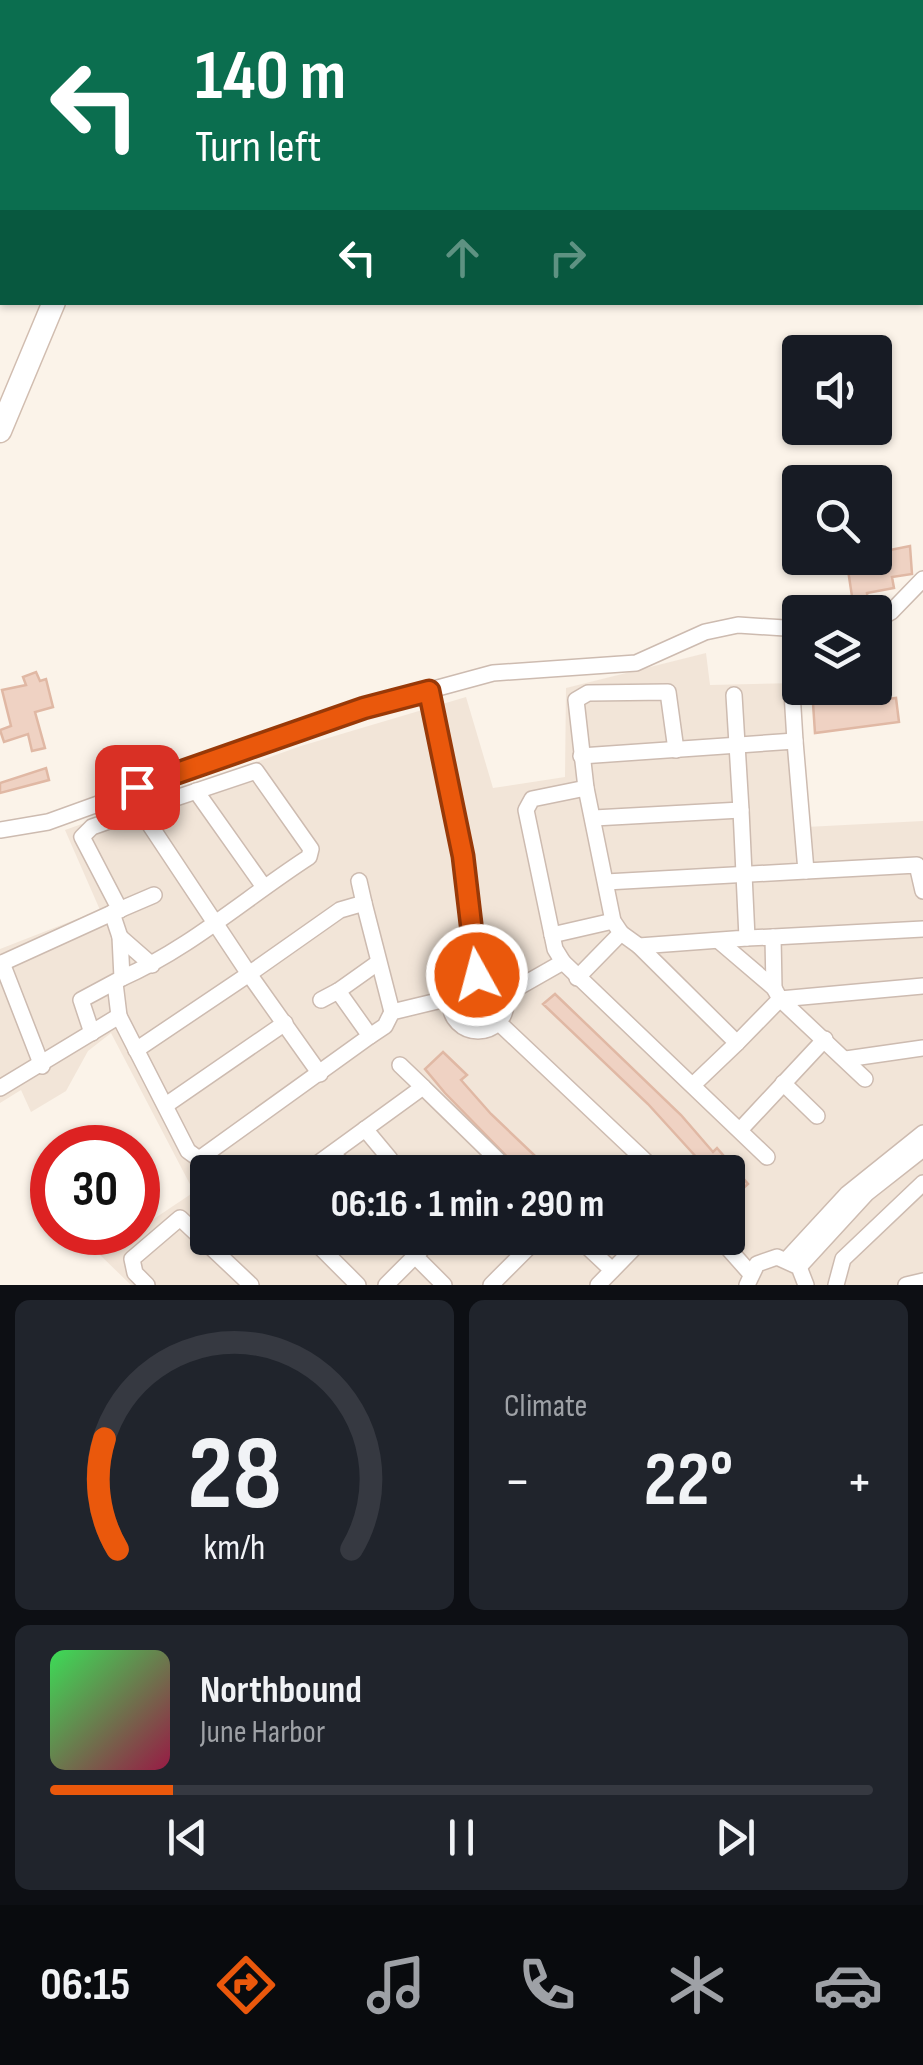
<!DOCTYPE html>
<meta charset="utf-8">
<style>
body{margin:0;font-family:"Sofia Sans Condensed",sans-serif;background:#20242c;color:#f1f3f6;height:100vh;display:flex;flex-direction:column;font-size:38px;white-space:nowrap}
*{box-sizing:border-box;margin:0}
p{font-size:32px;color:#9ea1a6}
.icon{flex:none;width:55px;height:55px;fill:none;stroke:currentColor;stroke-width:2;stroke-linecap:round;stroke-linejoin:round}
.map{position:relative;height:1285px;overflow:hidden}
.side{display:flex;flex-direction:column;gap:15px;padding:15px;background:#0d0f14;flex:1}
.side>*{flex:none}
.top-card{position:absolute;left:0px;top:0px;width:925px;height:305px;box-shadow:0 2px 8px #0004;background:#0b6e4f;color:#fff;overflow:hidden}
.controls{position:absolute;left:782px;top:335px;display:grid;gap:20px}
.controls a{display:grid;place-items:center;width:110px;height:110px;border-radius:10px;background:#171b24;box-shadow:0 2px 8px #0004;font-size:50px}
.speed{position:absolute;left:30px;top:1125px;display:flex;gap:20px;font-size:50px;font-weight:700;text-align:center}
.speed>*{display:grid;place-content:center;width:130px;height:130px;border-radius:50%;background:#171b24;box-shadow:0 2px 8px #0004;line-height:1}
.speed .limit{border:15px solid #d22;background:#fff;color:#111}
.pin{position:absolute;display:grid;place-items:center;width:85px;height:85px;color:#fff;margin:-42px;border-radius:20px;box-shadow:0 5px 15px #0006}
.me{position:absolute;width:110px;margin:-55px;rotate:353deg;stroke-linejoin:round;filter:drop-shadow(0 0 8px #0008)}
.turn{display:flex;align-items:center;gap:35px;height:210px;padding:0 30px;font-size:45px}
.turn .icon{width:130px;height:130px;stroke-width:2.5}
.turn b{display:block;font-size:70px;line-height:85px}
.lanes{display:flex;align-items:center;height:95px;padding:0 30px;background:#0003;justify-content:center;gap:50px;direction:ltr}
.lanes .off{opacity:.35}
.big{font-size:75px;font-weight:700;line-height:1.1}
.side .tile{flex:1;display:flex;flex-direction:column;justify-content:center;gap:15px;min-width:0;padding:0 35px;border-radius:15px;background:#20242c}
.side .dial{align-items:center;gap:0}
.dial svg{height:260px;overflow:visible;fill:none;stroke:#363941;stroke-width:7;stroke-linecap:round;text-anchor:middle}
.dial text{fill:#f1f3f6;stroke:none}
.song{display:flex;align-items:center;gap:30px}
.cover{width:120px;height:120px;border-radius:15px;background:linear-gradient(135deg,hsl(130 70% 55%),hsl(340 70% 35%))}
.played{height:10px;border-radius:5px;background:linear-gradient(90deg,#ea580c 15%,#363941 15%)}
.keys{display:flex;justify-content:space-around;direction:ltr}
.heat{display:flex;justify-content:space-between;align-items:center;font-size:55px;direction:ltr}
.side .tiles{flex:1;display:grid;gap:15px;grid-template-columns:1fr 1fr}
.tile:last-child{grid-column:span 2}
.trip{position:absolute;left:190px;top:1155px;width:555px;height:100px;border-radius:10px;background:#171b24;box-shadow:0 2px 8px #0004;font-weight:700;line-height:100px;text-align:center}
.dock{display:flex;height:160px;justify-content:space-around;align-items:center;background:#090b0e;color:#9ea1a6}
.dock .icon{width:70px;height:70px}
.dock .current{color:#ea580c}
.dock b{font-size:45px;color:#f1f3f6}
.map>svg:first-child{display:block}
.residential{fill:#f2e5d8;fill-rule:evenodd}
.building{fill:#efd2c3;stroke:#e0b8a4;stroke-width:2.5}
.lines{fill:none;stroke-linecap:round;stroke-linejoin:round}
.street-casing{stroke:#cdbbb0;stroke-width:18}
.secondary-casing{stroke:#d1bdb0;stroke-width:25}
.street{stroke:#fff;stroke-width:15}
.secondary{stroke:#fff;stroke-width:22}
.route-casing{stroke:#983908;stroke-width:25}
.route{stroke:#ea580c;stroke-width:18}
</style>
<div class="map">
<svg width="923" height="1285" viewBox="0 0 923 1285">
<rect width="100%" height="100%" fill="#fbf3e9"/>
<path class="residential" d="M706,653L710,685L798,683L806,827L923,821V1285H131L100,1255L194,1192L111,1033L88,1051L66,1091L31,1112L21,1090L0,1103V949L100,910L65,830L301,746L466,697L493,788L565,777L566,688ZM208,1172H728V1238H208Z"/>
<g class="building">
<polygon points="910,546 912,574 892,577 894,588 867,593 868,600 853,603 848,570 874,565 875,553"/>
<polygon points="36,672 40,681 46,679 53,707 35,712 45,748 32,751 28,734 4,742 0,730 11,726 2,690 26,685 23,677"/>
<polygon points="812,688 828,688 828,702 866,698 865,688 879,688 880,700 896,698 899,722 815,733"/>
<polygon points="46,768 49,780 0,793 0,783"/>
<polygon points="555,994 681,1115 713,1152 717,1148 748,1184 738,1193 728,1181 728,1172 713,1170 702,1157 699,1160 648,1104 543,1004"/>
<polygon points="443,1052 467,1075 461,1080 491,1114 552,1172 522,1172 445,1093 425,1069"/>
</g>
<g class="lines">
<g class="street-casing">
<g id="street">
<polyline points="0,87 2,87"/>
<polyline points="875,621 891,612 923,579"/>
<polyline points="429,691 463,857 477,975"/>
<polyline points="792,692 795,741"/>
<polyline points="581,756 795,741 806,871 606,882"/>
<polyline points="196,791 264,887"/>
<polyline points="594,818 741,810 734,695"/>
<polyline points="0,830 48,822 364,708 493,673 636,663 705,632 738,625 800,629"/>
<polyline points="806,871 917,865 923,891"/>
<polyline points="359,881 364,903"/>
<polyline points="120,910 82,837 92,827 140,810"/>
<polyline points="621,933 639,946 747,938 741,810"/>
<polyline points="552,935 613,921"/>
<polyline points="120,937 152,965"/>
<polyline points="773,937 923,929"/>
<polyline points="747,938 773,937 774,988"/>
<polyline points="719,941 774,988 780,999 737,1043"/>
<polyline points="639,946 737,1043 694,1084"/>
<polyline points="563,962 555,949 526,810 532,799 586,788"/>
<polyline points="2,963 42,1066"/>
<polyline points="0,964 112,913"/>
<circle cx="478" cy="1003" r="28"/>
<path d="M122,978C189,949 247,897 309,857L311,849L256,771L140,810L249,974L136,1050"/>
<polyline points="577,978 621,933 613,921 586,788 576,700 588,693 668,692 676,750"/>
<polyline points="115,983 119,1016 188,1151 199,1159 370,1036 338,991 321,1000"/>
<polyline points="338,991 376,964"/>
<polyline points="505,995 563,962 767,1157"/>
<polyline points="780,999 923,986"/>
<polyline points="780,999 865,1079"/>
<polyline points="498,1022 657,1172"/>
<polyline points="92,1033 81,1000 122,978 120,937 112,913 154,895"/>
<polyline points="370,1036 385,1026 392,1012 450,998"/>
<polyline points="846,1059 923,1048"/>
<polyline points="400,1065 423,1087"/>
<polyline points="320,1074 249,974 340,910 364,903 392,1012"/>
<polyline points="783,1083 817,1116"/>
<polyline points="0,1088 119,1016"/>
<polyline points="166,1105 285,1023"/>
<polyline points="365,1129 390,1159 389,1172"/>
<polyline points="740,1130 825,1039"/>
<polyline points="332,1154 352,1172"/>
<polyline points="306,1172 423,1087 503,1165 496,1172"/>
<polyline points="311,1238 358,1285"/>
<polyline points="578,1238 612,1270"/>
<polyline points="719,1238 750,1273"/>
<polyline points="415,1256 444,1285"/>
<polyline points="787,1259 847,1194 923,1133"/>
<polyline points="799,1267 867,1193 923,1149"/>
<polyline points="147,1285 135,1273 132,1259 180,1218 251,1285"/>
<polyline points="386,1285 433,1238"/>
<polyline points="491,1285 538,1238"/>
<polyline points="598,1285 639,1243"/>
<polyline points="747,1285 757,1264 777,1257 799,1267 806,1285"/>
<polyline points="836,1285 843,1259 923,1183"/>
<polyline points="906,1285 923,1281"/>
</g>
</g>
<g class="secondary-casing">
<g id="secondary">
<polyline points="25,0 26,2"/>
<polyline points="0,431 54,302"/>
</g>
</g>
<use href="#street" class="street"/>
<use href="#secondary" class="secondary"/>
</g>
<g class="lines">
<g class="route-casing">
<polyline id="route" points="137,787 364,708 429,691 463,856 477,975"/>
</g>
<use href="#route" class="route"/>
</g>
</svg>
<div class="controls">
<a><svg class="icon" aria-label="sound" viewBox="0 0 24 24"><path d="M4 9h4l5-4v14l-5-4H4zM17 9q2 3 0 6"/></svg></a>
<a><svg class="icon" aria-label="search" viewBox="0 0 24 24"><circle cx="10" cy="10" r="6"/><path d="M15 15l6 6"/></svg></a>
<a><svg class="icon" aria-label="layers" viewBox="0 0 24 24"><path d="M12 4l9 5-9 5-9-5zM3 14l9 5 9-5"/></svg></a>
</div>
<div class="speed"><div class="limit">30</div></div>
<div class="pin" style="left:137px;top:787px;background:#d93025"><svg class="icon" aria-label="arrive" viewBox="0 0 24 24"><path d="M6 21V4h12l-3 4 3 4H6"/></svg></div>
<svg class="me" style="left:477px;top:975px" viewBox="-20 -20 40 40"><circle r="17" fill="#ea580c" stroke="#fff" stroke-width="3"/><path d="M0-11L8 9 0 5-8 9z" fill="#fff"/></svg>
<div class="trip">06:16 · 1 min · 290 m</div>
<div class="top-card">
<div class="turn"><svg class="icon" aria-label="left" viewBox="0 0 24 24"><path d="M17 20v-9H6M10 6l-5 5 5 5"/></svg><div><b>140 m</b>Turn left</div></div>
<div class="lanes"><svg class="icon" aria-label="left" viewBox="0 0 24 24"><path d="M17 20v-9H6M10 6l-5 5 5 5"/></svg><svg class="icon off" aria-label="ahead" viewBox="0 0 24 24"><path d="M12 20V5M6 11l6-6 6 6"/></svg><svg class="icon off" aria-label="right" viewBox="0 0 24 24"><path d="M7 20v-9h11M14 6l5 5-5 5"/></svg></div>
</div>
</div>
<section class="side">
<div class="tiles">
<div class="tile dial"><svg viewBox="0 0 100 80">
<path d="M14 69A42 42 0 1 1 86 69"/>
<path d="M14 69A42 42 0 0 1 10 35" stroke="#ea580c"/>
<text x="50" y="56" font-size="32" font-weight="700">28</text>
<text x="50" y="72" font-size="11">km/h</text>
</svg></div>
<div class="tile"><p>Climate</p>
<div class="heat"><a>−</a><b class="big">22°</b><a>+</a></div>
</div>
<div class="tile">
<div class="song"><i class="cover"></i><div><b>Northbound</b><p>June Harbor</p></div></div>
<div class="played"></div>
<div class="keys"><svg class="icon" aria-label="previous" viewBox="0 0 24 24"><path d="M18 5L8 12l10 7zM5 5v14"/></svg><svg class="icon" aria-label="pause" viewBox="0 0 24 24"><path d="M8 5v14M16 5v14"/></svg><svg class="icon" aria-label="next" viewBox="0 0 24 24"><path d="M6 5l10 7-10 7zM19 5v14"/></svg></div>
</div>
</div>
</section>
<nav class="dock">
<b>06:15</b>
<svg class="icon current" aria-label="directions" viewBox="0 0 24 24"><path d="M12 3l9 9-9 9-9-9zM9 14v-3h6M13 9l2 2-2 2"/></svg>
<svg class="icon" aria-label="music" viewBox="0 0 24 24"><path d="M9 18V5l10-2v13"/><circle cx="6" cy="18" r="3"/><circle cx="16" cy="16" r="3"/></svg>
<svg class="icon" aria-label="phone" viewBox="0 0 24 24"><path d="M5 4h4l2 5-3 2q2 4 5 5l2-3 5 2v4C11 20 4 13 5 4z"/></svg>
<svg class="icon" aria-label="climate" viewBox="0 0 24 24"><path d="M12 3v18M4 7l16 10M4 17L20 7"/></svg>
<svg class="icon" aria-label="car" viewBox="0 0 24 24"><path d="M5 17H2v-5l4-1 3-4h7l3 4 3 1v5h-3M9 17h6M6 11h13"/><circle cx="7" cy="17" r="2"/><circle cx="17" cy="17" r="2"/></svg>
</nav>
